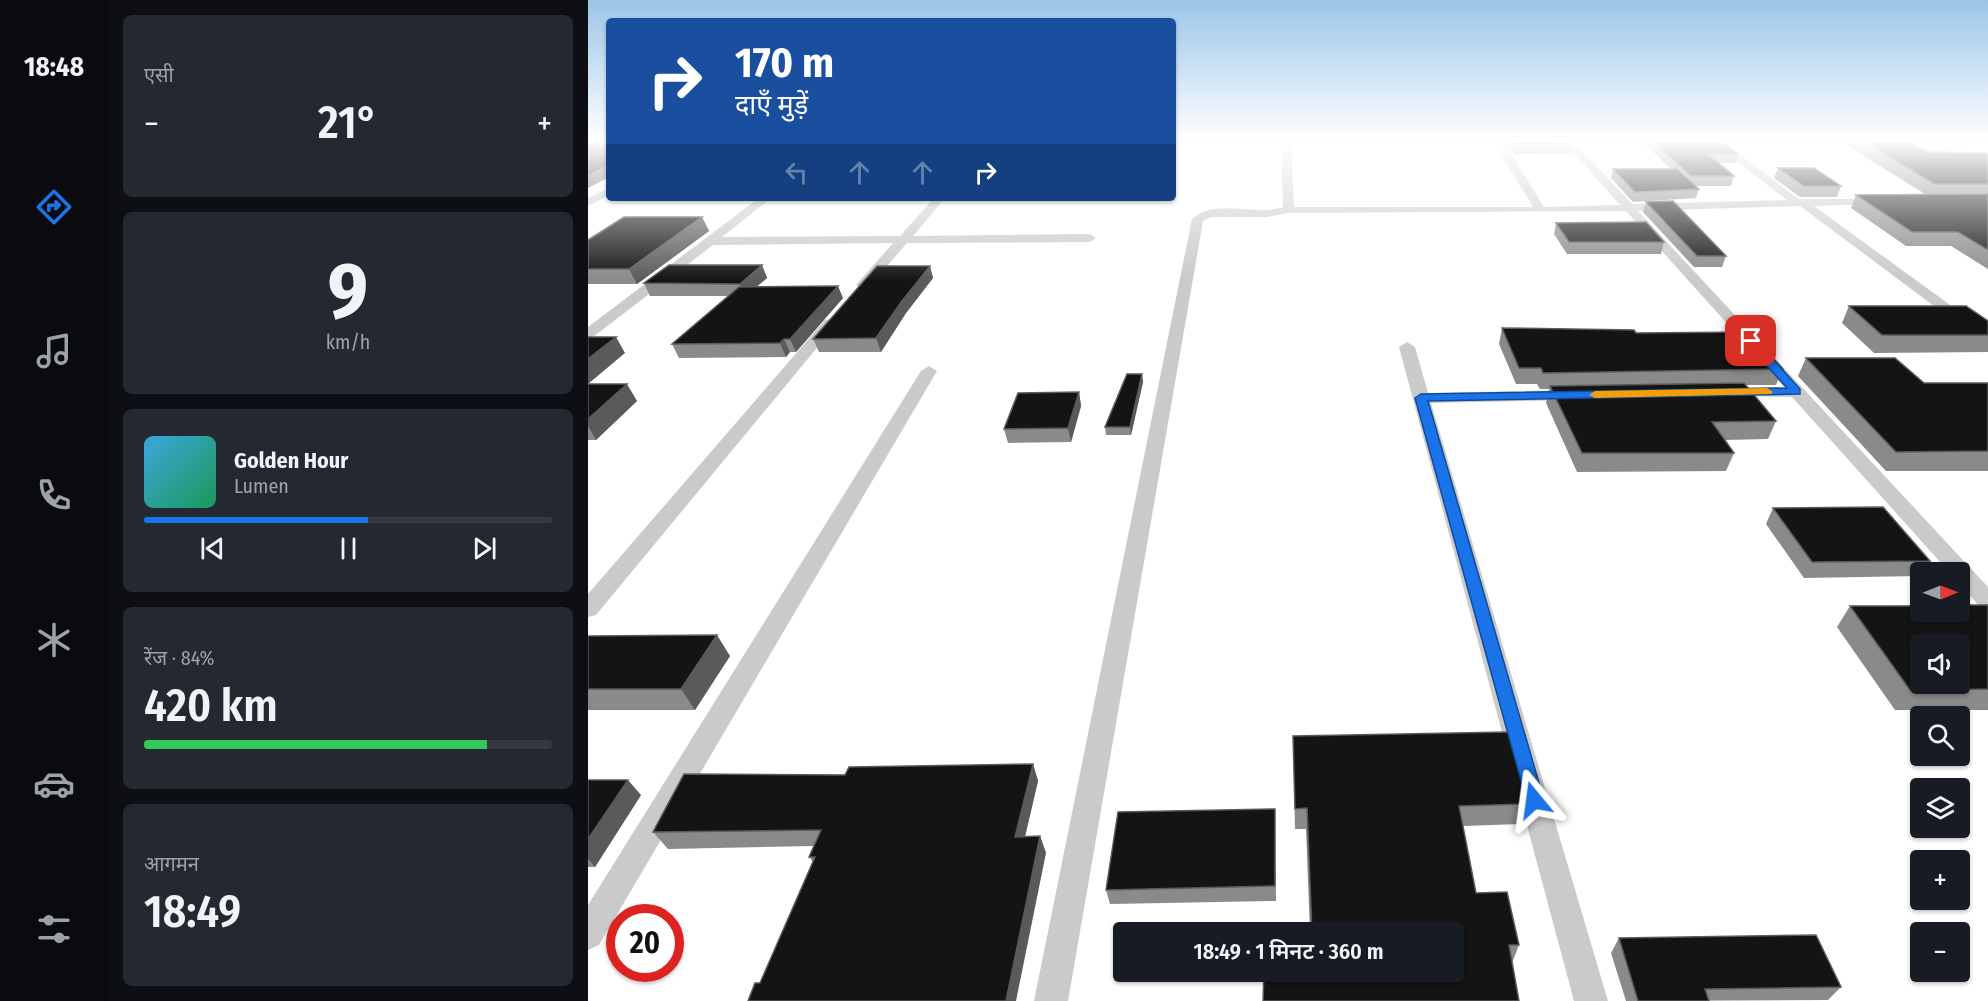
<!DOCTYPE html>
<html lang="hi">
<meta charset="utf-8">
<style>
body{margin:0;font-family:"Fira Sans Condensed","Noto Sans Devanagari",sans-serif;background:#242831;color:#f1f3f6;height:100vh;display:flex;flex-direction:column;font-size:22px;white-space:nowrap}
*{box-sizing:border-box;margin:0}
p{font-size:20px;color:#9ea1a6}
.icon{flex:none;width:33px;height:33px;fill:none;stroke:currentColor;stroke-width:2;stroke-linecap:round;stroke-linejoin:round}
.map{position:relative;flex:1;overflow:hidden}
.drawer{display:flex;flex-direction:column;gap:15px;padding:15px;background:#0d0f14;width:480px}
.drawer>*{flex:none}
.banner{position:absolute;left:18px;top:18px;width:570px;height:183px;border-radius:6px;box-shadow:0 2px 4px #0004;background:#1a4fa0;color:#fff;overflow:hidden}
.needle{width:39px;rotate:89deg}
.fabs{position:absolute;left:1322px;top:562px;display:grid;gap:12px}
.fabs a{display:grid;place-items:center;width:60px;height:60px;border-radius:6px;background:#171b24;box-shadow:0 2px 4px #0004;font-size:30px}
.speed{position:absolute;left:18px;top:904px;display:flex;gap:12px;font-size:30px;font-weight:700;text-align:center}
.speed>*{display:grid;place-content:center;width:78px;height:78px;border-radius:50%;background:#171b24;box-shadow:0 2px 4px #0004;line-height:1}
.speed .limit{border:9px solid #d22;background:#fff;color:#111}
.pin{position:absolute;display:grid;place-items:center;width:51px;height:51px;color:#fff;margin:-26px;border-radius:12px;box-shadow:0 3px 9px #0006}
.me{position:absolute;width:66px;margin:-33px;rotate:344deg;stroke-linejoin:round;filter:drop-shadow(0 0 4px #0008)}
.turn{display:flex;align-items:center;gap:21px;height:126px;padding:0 30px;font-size:27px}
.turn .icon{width:78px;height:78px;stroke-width:2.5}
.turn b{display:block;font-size:42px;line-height:51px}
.lanes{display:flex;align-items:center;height:57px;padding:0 30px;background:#0003;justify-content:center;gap:30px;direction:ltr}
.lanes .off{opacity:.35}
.big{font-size:45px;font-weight:600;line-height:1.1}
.drawer .widget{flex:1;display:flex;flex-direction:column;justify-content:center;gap:9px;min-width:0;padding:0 21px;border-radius:9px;background:#242831}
.drawer .dial{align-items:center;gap:0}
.dial b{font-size:78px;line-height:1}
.song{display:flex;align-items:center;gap:18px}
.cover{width:72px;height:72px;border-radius:9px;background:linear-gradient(135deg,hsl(200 70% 55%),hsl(150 70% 35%))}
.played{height:6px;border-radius:3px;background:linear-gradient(90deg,#1a73e8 55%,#363941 55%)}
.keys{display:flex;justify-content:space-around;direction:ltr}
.heat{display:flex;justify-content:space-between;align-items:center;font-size:33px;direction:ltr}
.charge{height:9px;border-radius:4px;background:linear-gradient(90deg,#34c759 84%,#363941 0)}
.trip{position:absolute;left:525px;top:922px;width:351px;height:60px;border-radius:6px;background:#171b24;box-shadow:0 2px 4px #0004;font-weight:600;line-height:60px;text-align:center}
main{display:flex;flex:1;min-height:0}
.tabs{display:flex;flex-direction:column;width:108px;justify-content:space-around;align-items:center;background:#090b0e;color:#9ea1a6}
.tabs .icon{width:42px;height:42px}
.tabs .on{color:#1a73e8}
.tabs b{font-size:27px;color:#f1f3f6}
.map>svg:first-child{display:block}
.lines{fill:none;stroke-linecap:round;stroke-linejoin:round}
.minor{fill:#cacaca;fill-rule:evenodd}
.wall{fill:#8a8a8a}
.shaded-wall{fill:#5a5a5a}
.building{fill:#141414;stroke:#5a5a5a;stroke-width:1.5;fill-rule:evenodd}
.route{fill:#1a73e8;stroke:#114b97;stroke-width:1.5}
.slow{fill:#f59e0b}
</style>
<main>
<nav class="tabs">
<b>18:48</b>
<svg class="icon on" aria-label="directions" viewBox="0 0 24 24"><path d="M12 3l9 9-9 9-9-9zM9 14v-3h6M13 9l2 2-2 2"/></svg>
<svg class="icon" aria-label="music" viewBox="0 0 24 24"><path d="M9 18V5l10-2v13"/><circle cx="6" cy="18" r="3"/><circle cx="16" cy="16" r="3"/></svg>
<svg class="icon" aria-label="phone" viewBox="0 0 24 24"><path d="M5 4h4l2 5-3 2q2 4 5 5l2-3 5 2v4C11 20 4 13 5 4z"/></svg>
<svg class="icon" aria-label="climate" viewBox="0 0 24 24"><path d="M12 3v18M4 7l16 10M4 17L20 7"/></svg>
<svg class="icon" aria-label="car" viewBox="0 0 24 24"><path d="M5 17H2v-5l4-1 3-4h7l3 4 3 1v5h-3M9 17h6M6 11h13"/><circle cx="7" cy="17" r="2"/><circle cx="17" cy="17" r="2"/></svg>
<svg class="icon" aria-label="filters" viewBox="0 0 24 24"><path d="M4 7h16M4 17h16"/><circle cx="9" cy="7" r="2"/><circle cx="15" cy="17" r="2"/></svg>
</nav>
<section class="drawer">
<div class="widget"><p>एसी</p>
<div class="heat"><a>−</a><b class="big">21°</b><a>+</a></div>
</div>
<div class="widget dial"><b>9</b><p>km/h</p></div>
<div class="widget">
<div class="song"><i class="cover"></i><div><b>Golden Hour</b><p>Lumen</p></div></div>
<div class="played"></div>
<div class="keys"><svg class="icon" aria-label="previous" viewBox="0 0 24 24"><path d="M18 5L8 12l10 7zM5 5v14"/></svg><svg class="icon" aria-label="pause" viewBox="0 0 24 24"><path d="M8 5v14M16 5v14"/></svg><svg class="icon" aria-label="next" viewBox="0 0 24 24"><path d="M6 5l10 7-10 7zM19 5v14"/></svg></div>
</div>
<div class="widget"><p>रेंज · 84%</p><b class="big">420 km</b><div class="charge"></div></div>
<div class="widget"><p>आगमन</p><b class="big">18:49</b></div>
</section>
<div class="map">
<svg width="1400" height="1001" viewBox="0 0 1400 1001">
<rect width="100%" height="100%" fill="#fff"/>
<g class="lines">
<g class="minor">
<path d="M693,141H703L706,207H945L905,141H915L956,207L1032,205L975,141H985L1044,204L1199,200L1122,141H1133L1211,199H1296V203L1292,204L1226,206L1380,318L1382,321L1380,324H1370L1212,206L1050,211L1400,587V609L1392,607L1371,583V573H1362L1204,397L1133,396L1131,393L1139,388L1196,387L1038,211L699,213L679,217H623L615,221L480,1001H446L604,219C627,197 668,217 695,207Z"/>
<polygon points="21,188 21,195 0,206 0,198"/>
<polygon points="171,198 183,198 134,237 312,236 346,198 357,198 325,236 502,234 508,238 502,242 319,243 280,288 275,289 268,285 305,243 125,245 5,337 0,338 0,327"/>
<polygon points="242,319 247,320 249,323 247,326 8,615 0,617 0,594 237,320"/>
<polygon points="819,342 827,347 840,393 987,390 995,395 987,400 843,403 1020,1001 986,1001 811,347"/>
<polygon points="341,366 349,371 11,945 0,950 0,905 333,371"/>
</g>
</g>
<g class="wall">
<polygon points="916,141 983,141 985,144 983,153 926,154"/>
<polygon points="1054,141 1134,141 1150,154 1147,163 1131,163 1146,176 1143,186 1107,186 1111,189 1108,198 1045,202 1023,178 1025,169 1083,169"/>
<polygon points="1252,141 1320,141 1340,152 1400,153 1400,269 1363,246 1318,246 1263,208 1268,195 1337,194"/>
<polygon points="1190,168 1253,186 1249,197 1212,197 1186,178"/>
<polygon points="1058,202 1138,256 1134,267 1106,267 1055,212"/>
<polygon points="114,217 121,231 49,284 0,284 0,240"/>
<polygon points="968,223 1076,242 1073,254 979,254 966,234"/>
<polygon points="174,265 179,278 168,287 255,298 208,352 202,352 198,357 91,358 84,344 141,296 62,296 56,283"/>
<polygon points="342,266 345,278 318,313 293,352 231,352 225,339"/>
<polygon points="1261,306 1400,321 1400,352 1286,353 1254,323"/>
<polygon points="914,328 1048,333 1195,369 1188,385 1158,385 1188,421 1180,439 1137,440 1146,453 1138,471 989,472 958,403 961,389 952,389 949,384 928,384 911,344"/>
<polygon points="1218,358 1336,383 1400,383 1400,471 1298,471 1210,376"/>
<polygon points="554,374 555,382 543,435 518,435 517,427"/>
<polygon points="0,384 49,401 8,440 0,440"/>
<polygon points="491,392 493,406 483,442 420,443 416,429"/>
<polygon points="1185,508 1342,561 1334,573 1332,573 1332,576 1216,578 1178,524"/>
<polygon points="1400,605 1400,710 1307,710 1249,627 1262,606"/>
<polygon points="0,636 142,656 107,710 0,710"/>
<polygon points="705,736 940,804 933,824 875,826 888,893 931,945 924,963 866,933 722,933 718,829 707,829"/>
<polygon points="445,764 450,781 437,837 452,836 458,853 172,983 225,862 221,857 226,846 80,849 65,832 257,775"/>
<polygon points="0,780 53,795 7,867 0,867"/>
<polygon points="687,809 688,901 522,904 518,890"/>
<polygon points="1031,938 1253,987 1240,1000 1038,1001 1023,953"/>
</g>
<g class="shaded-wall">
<polygon points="21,165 21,177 0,188 0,176"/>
<polygon points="114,217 121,231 49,284 41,269"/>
<polygon points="174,265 179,278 158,296 152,284"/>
<polygon points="342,266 345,278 318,313 293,352 288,338 314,301"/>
<polygon points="250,286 255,298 208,352 202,339"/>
<polygon points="28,337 37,353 0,384 0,359"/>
<polygon points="196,339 202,352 198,357 192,343"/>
<polygon points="554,374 555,382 543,435 542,427"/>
<polygon points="39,384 49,401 8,440 0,426 0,419"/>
<polygon points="491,392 493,406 483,442 480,428"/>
<polygon points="129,635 142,656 107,710 93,689"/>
<polygon points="445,764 450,781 433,853 427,837"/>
<polygon points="40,780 53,795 7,867 0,859 0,839"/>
<polygon points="452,836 458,853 428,1001 418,1001"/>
</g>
<g class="building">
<polygon points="0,141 21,141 21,165 0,176"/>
<polygon points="925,141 983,141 985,144 927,145"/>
<polygon points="1065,141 1134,141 1150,154 1120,154 1146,176 1103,176"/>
<polygon points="1275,141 1320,141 1340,152 1400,153 1400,184 1346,184"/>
<polygon points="1190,168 1226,168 1253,186 1216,186"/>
<polygon points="1025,169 1089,169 1111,189 1047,192"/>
<polygon points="1400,194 1400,250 1370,232 1324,232 1268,195"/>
<polygon points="1085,201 1138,256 1109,256 1058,202"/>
<polygon points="36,217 114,217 41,269 0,269 0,240"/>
<polygon points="1058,222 1076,242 981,242 968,223"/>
<polygon points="81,265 174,265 152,284 56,283"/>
<polygon points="289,266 342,266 314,301 288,338 225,339"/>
<polygon points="250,286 202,339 196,339 192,343 84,344 151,287"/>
<polygon points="1261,306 1378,306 1400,321 1400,335 1294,335"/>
<polygon points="914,328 1046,330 1048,333 1161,332 1195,369 955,373 953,368 931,368"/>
<polygon points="0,337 28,337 0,359"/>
<polygon points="1218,358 1307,358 1336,383 1400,383 1400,451 1308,452"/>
<polygon points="539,374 554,374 542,427 517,427"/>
<polygon points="1156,383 1188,421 1124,422 1146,453 994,453 962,386"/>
<polygon points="0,384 39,384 0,419"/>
<polygon points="491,392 480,428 416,429 430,393"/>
<polygon points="1295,507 1342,561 1224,562 1185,508"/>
<path d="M1371,605H1400V689L1322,690L1262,606H1332V612H1371ZM1332,645H1371V684H1332Z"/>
<polygon points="129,635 93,689 0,689 0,636"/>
<polygon points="920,732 940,804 871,806 888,893 919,892 931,945 921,945 931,1001 675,1001 676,972 866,972 866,933 724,933 719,808 707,809 705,736"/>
<polygon points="445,764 427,837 452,836 418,1001 160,1001 167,983 172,983 227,857 221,857 233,830 65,832 96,774 257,775 261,767"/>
<polygon points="0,780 40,780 0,839"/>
<polygon points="687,809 687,886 518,890 530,812"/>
<polygon points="1228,935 1253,987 1117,989 1121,1001 1050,1001 1031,938"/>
</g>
<linearGradient id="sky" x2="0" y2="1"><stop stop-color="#9cc5e8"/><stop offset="0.5" stop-color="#fff"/><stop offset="1" stop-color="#fff" stop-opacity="0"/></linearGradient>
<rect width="1400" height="281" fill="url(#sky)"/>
<polygon class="route" points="1159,339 1167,339 1212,389 1212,394 840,401 956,800 953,806 946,809 940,806 827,398 833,394 1199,388 1159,344"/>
<polygon class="slow" points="1179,388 1185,392 1183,394 1007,398 1001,395 1007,391"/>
</svg>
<div class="fabs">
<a><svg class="needle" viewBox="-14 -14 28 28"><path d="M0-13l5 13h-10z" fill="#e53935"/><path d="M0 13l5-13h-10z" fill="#9ea1a6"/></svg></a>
<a><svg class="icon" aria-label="sound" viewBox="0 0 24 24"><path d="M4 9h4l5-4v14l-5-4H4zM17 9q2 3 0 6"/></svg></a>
<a><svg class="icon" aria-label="search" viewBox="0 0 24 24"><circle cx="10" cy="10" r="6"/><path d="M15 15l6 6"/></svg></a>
<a><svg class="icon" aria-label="layers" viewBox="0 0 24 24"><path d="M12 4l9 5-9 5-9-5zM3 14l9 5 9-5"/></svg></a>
<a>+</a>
<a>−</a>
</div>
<div class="speed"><div class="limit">20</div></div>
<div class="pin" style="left:1163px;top:341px;background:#d93025"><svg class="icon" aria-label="arrive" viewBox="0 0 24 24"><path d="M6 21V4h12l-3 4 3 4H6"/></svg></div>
<svg class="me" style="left:946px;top:800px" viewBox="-20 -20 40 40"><path d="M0-17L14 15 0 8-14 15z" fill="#1a73e8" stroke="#fff" stroke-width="4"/></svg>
<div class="trip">18:49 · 1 मिनट · 360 m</div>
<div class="banner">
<div class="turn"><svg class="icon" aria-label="right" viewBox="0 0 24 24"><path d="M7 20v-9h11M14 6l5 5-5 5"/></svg><div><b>170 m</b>दाएँ मुड़ें</div></div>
<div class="lanes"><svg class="icon off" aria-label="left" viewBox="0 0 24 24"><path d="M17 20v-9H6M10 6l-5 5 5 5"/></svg><svg class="icon off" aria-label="ahead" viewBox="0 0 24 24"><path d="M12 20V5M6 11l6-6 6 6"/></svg><svg class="icon off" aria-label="ahead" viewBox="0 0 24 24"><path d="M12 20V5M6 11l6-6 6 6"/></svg><svg class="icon" aria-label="right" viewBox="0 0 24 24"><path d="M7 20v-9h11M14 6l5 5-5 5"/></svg></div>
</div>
</div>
</main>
